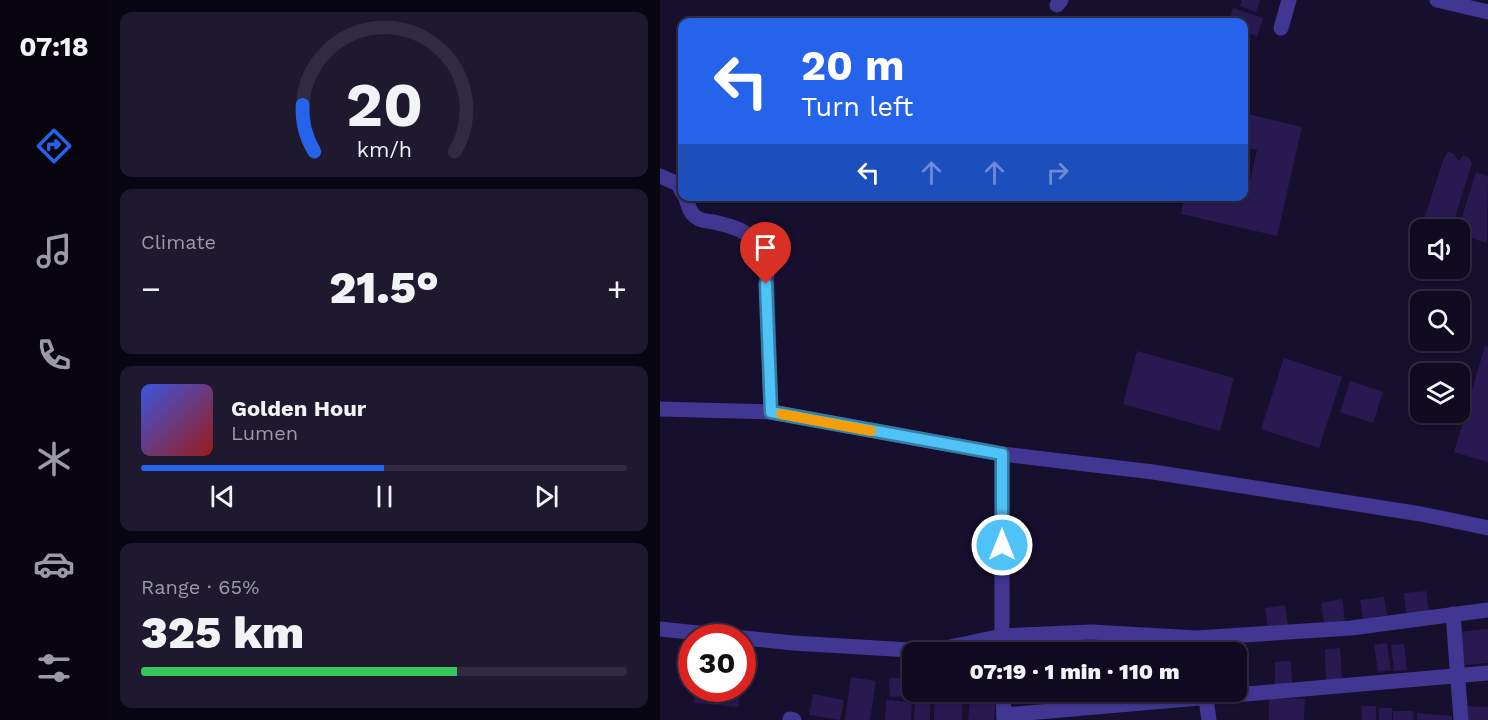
<!DOCTYPE html>
<meta charset="utf-8">
<style>
body{margin:0;font-family:"Work Sans",sans-serif;background:#1e192f;color:#f1f3f6;height:100vh;display:flex;flex-direction:column;font-size:22px;white-space:nowrap}
*{box-sizing:border-box;margin:0}
p{font-size:20px;color:#9c9ba5}
.icon{flex:none;width:33px;height:33px;fill:none;stroke:currentColor;stroke-width:2;stroke-linecap:round;stroke-linejoin:round}
.map{position:relative;flex:1;overflow:hidden}
.side{display:flex;flex-direction:column;gap:12px;padding:12px;background:#090613;width:552px}
.side>*{flex:none}
.top-card{position:absolute;left:18px;top:18px;width:570px;height:183px;border-radius:12px;box-shadow:0 2px 4px #0004,0 0 0 2px #302b40;background:#2563eb;color:#fff;overflow:hidden}
.buttons{position:absolute;left:750px;top:219px;display:grid;gap:12px}
.buttons a{display:grid;place-items:center;width:60px;height:60px;border-radius:12px;background:#110b22;box-shadow:0 2px 4px #0004,0 0 0 2px #302b40;font-size:30px}
.speed{position:absolute;left:18px;top:624px;display:flex;gap:12px;font-size:30px;font-weight:700;text-align:center}
.speed>*{display:grid;place-content:center;width:78px;height:78px;border-radius:50%;background:#110b22;box-shadow:0 2px 4px #0004,0 0 0 2px #302b40;line-height:1}
.speed .limit{border:9px solid #d22;background:#fff;color:#111}
.pin{position:absolute;display:grid;place-items:center;width:51px;height:51px;color:#fff;margin:-62px -26px;border-radius:50% 50% 50% 0;rotate:-45deg;box-shadow:0 0 6px #0007}
.pin .icon{rotate:45deg}
.me{position:absolute;width:66px;margin:-33px;rotate:0deg;stroke-linejoin:round;filter:drop-shadow(0 0 4px #0008)}
.turn{display:flex;align-items:center;gap:21px;height:126px;padding:0 24px;font-size:27px}
.turn .icon{width:78px;height:78px;stroke-width:2.5}
.turn b{display:block;font-size:42px;line-height:51px}
.lanes{display:flex;align-items:center;height:57px;padding:0 24px;background:#0003;justify-content:center;gap:30px;direction:ltr}
.lanes .off{opacity:.35}
.big{font-size:45px;font-weight:800;line-height:1.1}
.side .card{flex:1;display:flex;flex-direction:column;justify-content:center;gap:9px;min-width:0;padding:0 21px;border-radius:12px;background:#1e192f}
.side .dial{align-items:center;gap:0}
.dial svg{height:156px;overflow:visible;fill:none;stroke:#302b40;stroke-width:7;stroke-linecap:round;text-anchor:middle}
.dial text{fill:#f1f3f6;stroke:none}
.song{display:flex;align-items:center;gap:18px}
.cover{width:72px;height:72px;border-radius:9px;background:linear-gradient(135deg,hsl(230 70% 55%),hsl(0 70% 35%))}
.played{height:6px;border-radius:3px;background:linear-gradient(90deg,#2563eb 50%,#302b40 50%)}
.keys{display:flex;justify-content:space-around;direction:ltr}
.heat{display:flex;justify-content:space-between;align-items:center;font-size:33px;direction:ltr}
.charge{height:9px;border-radius:4px;background:linear-gradient(90deg,#34c759 65%,#302b40 0)}
.trip{position:absolute;left:242px;top:642px;width:345px;height:60px;border-radius:12px;background:#110b22;box-shadow:0 2px 4px #0004,0 0 0 2px #302b40;font-weight:800;line-height:60px;text-align:center}
main{display:flex;flex:1;min-height:0}
.tab-bar{display:flex;flex-direction:column;width:108px;justify-content:space-around;align-items:center;background:#07040e;color:#9c9ba5}
.tab-bar .icon{width:42px;height:42px}
.tab-bar .current{color:#2563eb}
.tab-bar b{font-size:27px;color:#f1f3f6}
.map>svg:first-child{display:block}
.building{fill:#291951}
.lines{fill:none;stroke-linecap:round;stroke-linejoin:round}
.minor{stroke:#413691;stroke-width:15}
.route-casing{stroke:#337fa1;stroke-width:15}
.route{stroke:#4fc3f7;stroke-width:10}
.slow{stroke:#f59e0b;stroke-width:10}
</style>
<main>
<nav class="tab-bar">
<b>07:18</b>
<svg class="icon current" aria-label="directions" viewBox="0 0 24 24"><path d="M12 3l9 9-9 9-9-9zM9 14v-3h6M13 9l2 2-2 2"/></svg>
<svg class="icon" aria-label="music" viewBox="0 0 24 24"><path d="M9 18V5l10-2v13"/><circle cx="6" cy="18" r="3"/><circle cx="16" cy="16" r="3"/></svg>
<svg class="icon" aria-label="phone" viewBox="0 0 24 24"><path d="M5 4h4l2 5-3 2q2 4 5 5l2-3 5 2v4C11 20 4 13 5 4z"/></svg>
<svg class="icon" aria-label="climate" viewBox="0 0 24 24"><path d="M12 3v18M4 7l16 10M4 17L20 7"/></svg>
<svg class="icon" aria-label="car" viewBox="0 0 24 24"><path d="M5 17H2v-5l4-1 3-4h7l3 4 3 1v5h-3M9 17h6M6 11h13"/><circle cx="7" cy="17" r="2"/><circle cx="17" cy="17" r="2"/></svg>
<svg class="icon" aria-label="filters" viewBox="0 0 24 24"><path d="M4 7h16M4 17h16"/><circle cx="9" cy="7" r="2"/><circle cx="15" cy="17" r="2"/></svg>
</nav>
<section class="side">
<div class="card dial"><svg viewBox="0 0 100 80">
<path d="M14 69A42 42 0 1 1 86 69"/>
<path d="M14 69A42 42 0 0 1 8 45" stroke="#2563eb"/>
<text x="50" y="56" font-size="32" font-weight="700">20</text>
<text x="50" y="72" font-size="11">km/h</text>
</svg></div>
<div class="card"><p>Climate</p>
<div class="heat"><a>−</a><b class="big">21.5°</b><a>+</a></div>
</div>
<div class="card">
<div class="song"><i class="cover"></i><div><b>Golden Hour</b><p>Lumen</p></div></div>
<div class="played"></div>
<div class="keys"><svg class="icon" aria-label="previous" viewBox="0 0 24 24"><path d="M18 5L8 12l10 7zM5 5v14"/></svg><svg class="icon" aria-label="pause" viewBox="0 0 24 24"><path d="M8 5v14M16 5v14"/></svg><svg class="icon" aria-label="next" viewBox="0 0 24 24"><path d="M6 5l10 7-10 7zM19 5v14"/></svg></div>
</div>
<div class="card"><p>Range · 65%</p><b class="big">325 km</b><div class="charge"></div></div>
</section>
<div class="map">
<svg width="828" height="720" viewBox="0 0 828 720">
<rect width="100%" height="100%" fill="#170f2e"/>
<g class="building">
<polygon points="582,0 600,0 596,12 580,6"/>
<polygon points="573,8 603,18 597,36 584,32 584,22 569,22"/>
<polygon points="584,113 642,127 617,236 521,214 525,196 584,196 584,190 588,191 597,150 584,147"/>
<polygon points="788,152 793,153 799,161 803,156 808,157 812,163 793,224 787,228 778,219 773,223 769,223 765,216 784,158"/>
<polygon points="816,172 828,176 827,243 800,234 798,230"/>
<polygon points="825,346 828,347 828,462 794,452"/>
<polygon points="477,351 574,378 560,431 463,404"/>
<polygon points="624,358 682,377 659,448 601,429"/>
<polygon points="690,381 723,392 713,423 680,412"/>
<polygon points="766,591 769,612 746,614 744,593"/>
<polygon points="724,597 727,615 703,619 700,600"/>
<polygon points="682,599 685,620 664,623 661,603"/>
<polygon points="625,605 628,625 608,628 605,608"/>
<polygon points="828,629 828,663 803,665 799,632"/>
<polygon points="727,643 731,670 718,672 714,645"/>
<polygon points="744,644 747,670 734,671 731,645"/>
<polygon points="680,648 682,682 666,683 665,649"/>
<polygon points="631,661 632,685 615,685 615,662"/>
<polygon points="191,677 216,681 210,720 185,720"/>
<polygon points="229,678 252,678 252,692 262,692 262,696 230,697"/>
<polygon points="35,688 80,688 78,707 34,703"/>
<polygon points="275,692 303,692 302,720 274,720"/>
<polygon points="311,692 336,695 334,720 308,720"/>
<polygon points="393,692 416,692 416,704 393,705"/>
<polygon points="420,692 440,692 440,703 420,704"/>
<polygon points="443,692 471,692 471,701 443,702"/>
<polygon points="153,694 184,700 180,720 149,715"/>
<polygon points="609,698 645,699 644,720 609,720"/>
<polygon points="226,700 252,702 251,720 225,720"/>
<polygon points="255,703 270,704 270,720 254,720"/>
<polygon points="701,706 716,706 716,720 702,720"/>
<polygon points="807,706 828,707 828,720 807,720"/>
<rect x="719" y="708" width="13" height="12"/>
<polygon points="733,711 753,711 754,720 733,720"/>
<polygon points="757,713 792,716 792,720 757,720"/>
</g>
<g class="lines">
<g class="minor">
<polyline points="777,0 828,12"/>
<polyline points="397,5 401,0"/>
<polyline points="621,28 629,0"/>
<polyline points="0,176 18,184 22,192"/>
<path d="M25,196C28,203 29,213 36,217C40,221 48,221 54,222C83,229 95,233 106,263L111,412"/>
<polyline points="0,409 111,412 342,454 493,472 761,514 828,528"/>
<polyline points="342,454 342,652"/>
<polyline points="793,614 801,720"/>
<polyline points="0,629 133,643 250,650 285,648 342,636 431,632 537,638 691,628 828,610"/>
<polyline points="343,692 344,720"/>
<polyline points="545,692 549,720"/>
<polyline points="344,715 828,673"/>
<polyline points="130,719 134,720"/>
</g>
</g>
<g class="lines">
<g class="route-casing">
<polyline id="route" points="106,284 111,412 342,454 342,545"/>
</g>
<use href="#route" class="route"/>
<polyline class="slow" points="121,414 211,431"/>
</g>
</svg>
<div class="buttons">
<a><svg class="icon" aria-label="sound" viewBox="0 0 24 24"><path d="M4 9h4l5-4v14l-5-4H4zM17 9q2 3 0 6"/></svg></a>
<a><svg class="icon" aria-label="search" viewBox="0 0 24 24"><circle cx="10" cy="10" r="6"/><path d="M15 15l6 6"/></svg></a>
<a><svg class="icon" aria-label="layers" viewBox="0 0 24 24"><path d="M12 4l9 5-9 5-9-5zM3 14l9 5 9-5"/></svg></a>
</div>
<div class="speed"><div class="limit">30</div></div>
<div class="pin" style="left:106px;top:284px;background:#d93025"><svg class="icon" aria-label="arrive" viewBox="0 0 24 24"><path d="M6 21V4h12l-3 4 3 4H6"/></svg></div>
<svg class="me" style="left:342px;top:545px" viewBox="-20 -20 40 40"><circle r="17" fill="#4fc3f7" stroke="#fff" stroke-width="3"/><path d="M0-11L8 9 0 5-8 9z" fill="#fff"/></svg>
<div class="trip">07:19 · 1 min · 110 m</div>
<div class="top-card">
<div class="turn"><svg class="icon" aria-label="left" viewBox="0 0 24 24"><path d="M17 20v-9H6M10 6l-5 5 5 5"/></svg><div><b>20 m</b>Turn left</div></div>
<div class="lanes"><svg class="icon" aria-label="left" viewBox="0 0 24 24"><path d="M17 20v-9H6M10 6l-5 5 5 5"/></svg><svg class="icon off" aria-label="ahead" viewBox="0 0 24 24"><path d="M12 20V5M6 11l6-6 6 6"/></svg><svg class="icon off" aria-label="ahead" viewBox="0 0 24 24"><path d="M12 20V5M6 11l6-6 6 6"/></svg><svg class="icon off" aria-label="right" viewBox="0 0 24 24"><path d="M7 20v-9h11M14 6l5 5-5 5"/></svg></div>
</div>
</div>
</main>
